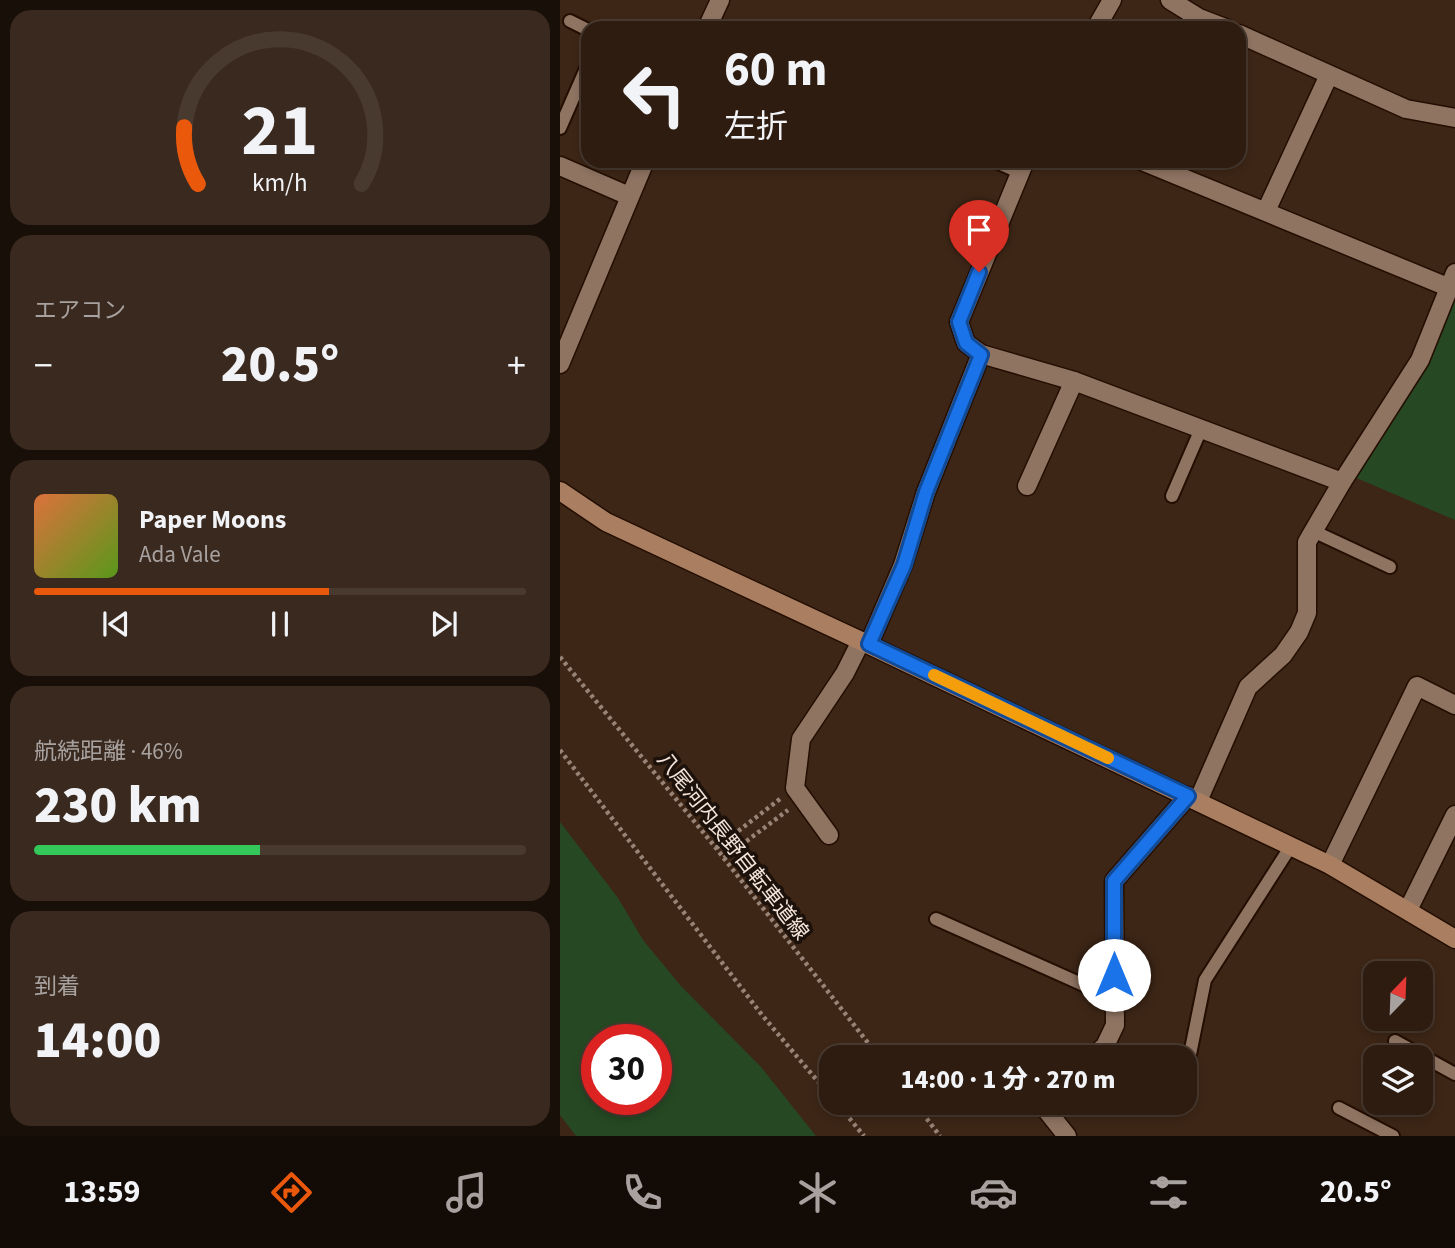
<!DOCTYPE html>
<html lang="ja">
<meta charset="utf-8">
<style>
body{margin:0;font-family:"Source Sans 3","Noto Sans JP",sans-serif;background:#3a291e;color:#f1f3f6;height:100vh;display:flex;flex-direction:column;font-size:26px;white-space:nowrap}
*{box-sizing:border-box;margin:0}
p{font-size:23px;color:#a7a19f}
.icon{flex:none;width:38px;height:38px;fill:none;stroke:currentColor;stroke-width:2;stroke-linecap:round;stroke-linejoin:round}
.map{position:relative;flex:1;overflow:hidden}
.details{display:flex;flex-direction:column;gap:10px;padding:10px;background:#190f09;width:560px}
.details>*{flex:none}
.top-card{position:absolute;left:21px;top:21px;width:665px;height:147px;border-radius:21px;box-shadow:0 4px 10px #0003,0 0 0 2px #493a30;background:#2e1c10;color:#f1f3f6;overflow:hidden}
.needle{width:46px;rotate:23deg}
.controls{position:absolute;left:803px;top:961px;display:grid;gap:14px}
.controls a{display:grid;place-items:center;width:70px;height:70px;border-radius:14px;background:#2e1c10;box-shadow:0 4px 10px #0003,0 0 0 2px #493a30;font-size:35px}
.speed{position:absolute;left:21px;top:1024px;display:flex;gap:14px;font-size:35px;font-weight:700;text-align:center}
.speed>*{display:grid;place-content:center;width:91px;height:91px;border-radius:50%;background:#2e1c10;box-shadow:0 4px 10px #0003,0 0 0 2px #493a30;line-height:1}
.speed .limit{border:10px solid #d22;background:#fff;color:#111}
.pin{position:absolute;display:grid;place-items:center;width:60px;height:60px;color:#fff;margin:-72px -30px;border-radius:50% 50% 50% 0;rotate:-45deg;box-shadow:0 0 7px #0007}
.pin .icon{rotate:45deg}
.me{position:absolute;width:77px;margin:-38px;rotate:0deg;stroke-linejoin:round;filter:drop-shadow(0 0 5px #0008)}
.turn{display:flex;align-items:center;gap:24px;height:147px;padding:0 28px;font-size:32px}
.turn .icon{width:91px;height:91px;stroke-width:2.5}
.turn b{display:block;font-size:49px;line-height:60px}
.big{font-size:52px;font-weight:800;line-height:1.1}
.details .card{flex:1;display:flex;flex-direction:column;justify-content:center;gap:10px;min-width:0;padding:0 24px;border-radius:21px;background:#3a291e}
.details .dial{align-items:center;gap:0}
.dial svg{height:182px;overflow:visible;fill:none;stroke:#493a30;stroke-width:7;stroke-linecap:round;text-anchor:middle}
.dial text{fill:#f1f3f6;stroke:none}
.song{display:flex;align-items:center;gap:21px}
.cover{width:84px;height:84px;border-radius:10px;background:linear-gradient(135deg,hsl(20 70% 55%),hsl(90 70% 35%))}
.played{height:7px;border-radius:4px;background:linear-gradient(90deg,#ea580c 60%,#493a30 60%)}
.keys{display:flex;justify-content:space-around;direction:ltr}
.heat{display:flex;justify-content:space-between;align-items:center;font-size:38px;direction:ltr}
.charge{height:10px;border-radius:5px;background:linear-gradient(90deg,#34c759 46%,#493a30 0)}
.trip{position:absolute;left:259px;top:1045px;width:378px;height:70px;border-radius:21px;background:#2e1c10;box-shadow:0 4px 10px #0003,0 0 0 2px #493a30;font-weight:800;line-height:70px;text-align:center}
.menu{display:flex;height:112px;justify-content:space-around;align-items:center;background:#120b06;color:#a7a19f}
.menu .icon{width:49px;height:49px}
.menu .current{color:#ea580c}
.menu b{font-size:32px;color:#f1f3f6}
main{display:flex;flex:1;min-height:0}
.map>svg:first-child{display:block}
.green{fill:#264923;fill-rule:evenodd}
.lines{fill:none;stroke-linecap:round;stroke-linejoin:round}
.lane-casing{stroke:#230e01;stroke-width:16}
.street-casing{stroke:#230e01;stroke-width:21}
.secondary-casing{stroke:#230e01;stroke-width:21}
.path{stroke:#988477;stroke-width:4.5;stroke-dasharray:3.5 3.5;stroke-linecap:butt}
.lane{stroke:#8f7462;stroke-width:12}
.street{stroke:#8f7462;stroke-width:18}
.secondary{stroke:#a97e61;stroke-width:18}
.route-casing{stroke:#114b97;stroke-width:18}
.route{stroke:#1a73e8;stroke-width:12}
.slow{stroke:#f59e0b;stroke-width:12}
.labels{text-anchor:middle;dominant-baseline:central;stroke-width:7;stroke-linejoin:round;paint-order:stroke}
.street-label{font-size:21px;fill:#f5e5db;stroke:#1c120b}
</style>
<main>
<section class="details">
<div class="card dial"><svg viewBox="0 0 100 80">
<path d="M14 69A42 42 0 1 1 86 69"/>
<path d="M14 69A42 42 0 0 1 8 44" stroke="#ea580c"/>
<text x="50" y="56" font-size="32" font-weight="700">21</text>
<text x="50" y="72" font-size="11">km/h</text>
</svg></div>
<div class="card"><p>エアコン</p>
<div class="heat"><a>−</a><b class="big">20.5°</b><a>+</a></div>
</div>
<div class="card">
<div class="song"><i class="cover"></i><div><b>Paper Moons</b><p>Ada Vale</p></div></div>
<div class="played"></div>
<div class="keys"><svg class="icon" aria-label="previous" viewBox="0 0 24 24"><path d="M18 5L8 12l10 7zM5 5v14"/></svg><svg class="icon" aria-label="pause" viewBox="0 0 24 24"><path d="M8 5v14M16 5v14"/></svg><svg class="icon" aria-label="next" viewBox="0 0 24 24"><path d="M6 5l10 7-10 7zM19 5v14"/></svg></div>
</div>
<div class="card"><p>航続距離 · 46%</p><b class="big">230 km</b><div class="charge"></div></div>
<div class="card"><p>到着</p><b class="big">14:00</b></div>
</section>
<div class="map">
<svg width="895" height="1136" viewBox="0 0 895 1136">
<rect width="100%" height="100%" fill="#3d2616"/>
<g class="green">
<polygon points="895,273 895,520 787,474 860,360"/>
<path d="M0,822L58,898L83,940L120,985L201,1067L256,1136H16L0,1115ZM37,1040H96V1099H37Z"/>
</g>
<g class="lines">
<g class="lane-casing">
<g id="lane">
<polyline points="10,21 28,30"/>
<polyline points="0,128 28,64"/>
<polyline points="434,161 461,173"/>
<polyline points="612,496 641,429"/>
<polyline points="753,531 830,567"/>
<polyline points="376,919 555,999"/>
<polyline points="835,1041 895,1074"/>
<polyline points="625,1079 645,980 731,846"/>
<polyline points="779,1108 833,1136"/>
</g>
</g>
<g class="street-casing">
<g id="street">
<polyline points="610,0 639,18 665,28"/>
<polyline points="147,28 160,0"/>
<polyline points="536,28 552,0"/>
<polyline points="679,34 846,109 895,118"/>
<polyline points="465,161 399,322 406,343 421,354 514,381 782,482"/>
<polyline points="582,161 890,288"/>
<polyline points="0,166 69,196"/>
<polyline points="706,211 769,75"/>
<polyline points="0,364 85,161"/>
<polyline points="467,486 514,381"/>
<polyline points="309,644 343,565 366,492 421,354"/>
<polyline points="638,801 688,687 723,655 739,632 747,613 747,542 782,482 860,360 895,273"/>
<polyline points="269,835 235,788 241,739 285,673 301,641"/>
<polyline points="770,865 857,686 895,705"/>
<polyline points="848,910 895,815"/>
<polyline points="532,1057 545,1046 555,1025 554,881 628,796"/>
<polyline points="480,1102 507,1136"/>
</g>
</g>
<g class="secondary-casing">
<polyline id="secondary" points="0,491 46,522 301,641 770,865 895,939"/>
</g>
<g class="path">
<polyline points="0,657 156,848 319,1057"/>
<polyline points="0,750 202,1015 271,1097"/>
<polyline points="156,848 220,799"/>
<polyline points="164,858 228,810"/>
<polyline points="276,1102 304,1136"/>
<polyline points="354,1102 380,1136"/>
</g>
<use href="#lane" class="lane"/>
<use href="#street" class="street"/>
<use href="#secondary" class="secondary"/>
</g>
<g class="lines">
<g class="route-casing">
<polyline id="route" points="419,272 399,322 406,343 421,355 366,492 344,565 309,644 628,796 554,881 554,975"/>
</g>
<use href="#route" class="route"/>
<polyline class="slow" points="374,675 548,758"/>
</g>
<g class="labels">
<g class="street-label">
<text transform="translate(173 846) rotate(52)">八尾河内長野自転車道線</text>
</g>
</g>
</svg>
<div class="controls">
<a><svg class="needle" viewBox="-14 -14 28 28"><path d="M0-13l5 13h-10z" fill="#e53935"/><path d="M0 13l5-13h-10z" fill="#a7a19f"/></svg></a>
<a><svg class="icon" aria-label="layers" viewBox="0 0 24 24"><path d="M12 4l9 5-9 5-9-5zM3 14l9 5 9-5"/></svg></a>
</div>
<div class="speed"><div class="limit">30</div></div>
<div class="pin" style="left:419px;top:272px;background:#d93025"><svg class="icon" aria-label="arrive" viewBox="0 0 24 24"><path d="M6 21V4h12l-3 4 3 4H6"/></svg></div>
<svg class="me" style="left:554px;top:975px" viewBox="-20 -20 40 40"><circle r="19" fill="#fff"/><path d="M0-13L10 11 0 6-10 11z" fill="#1a73e8"/></svg>
<div class="trip">14:00 · 1 分 · 270 m</div>
<div class="top-card">
<div class="turn"><svg class="icon" aria-label="left" viewBox="0 0 24 24"><path d="M17 20v-9H6M10 6l-5 5 5 5"/></svg><div><b>60 m</b>左折</div></div>
</div>
</div>
</main>
<nav class="menu">
<b>13:59</b>
<svg class="icon current" aria-label="directions" viewBox="0 0 24 24"><path d="M12 3l9 9-9 9-9-9zM9 14v-3h6M13 9l2 2-2 2"/></svg>
<svg class="icon" aria-label="music" viewBox="0 0 24 24"><path d="M9 18V5l10-2v13"/><circle cx="6" cy="18" r="3"/><circle cx="16" cy="16" r="3"/></svg>
<svg class="icon" aria-label="phone" viewBox="0 0 24 24"><path d="M5 4h4l2 5-3 2q2 4 5 5l2-3 5 2v4C11 20 4 13 5 4z"/></svg>
<svg class="icon" aria-label="climate" viewBox="0 0 24 24"><path d="M12 3v18M4 7l16 10M4 17L20 7"/></svg>
<svg class="icon" aria-label="car" viewBox="0 0 24 24"><path d="M5 17H2v-5l4-1 3-4h7l3 4 3 1v5h-3M9 17h6M6 11h13"/><circle cx="7" cy="17" r="2"/><circle cx="17" cy="17" r="2"/></svg>
<svg class="icon" aria-label="filters" viewBox="0 0 24 24"><path d="M4 7h16M4 17h16"/><circle cx="9" cy="7" r="2"/><circle cx="15" cy="17" r="2"/></svg>
<b>20.5°</b>
</nav>
